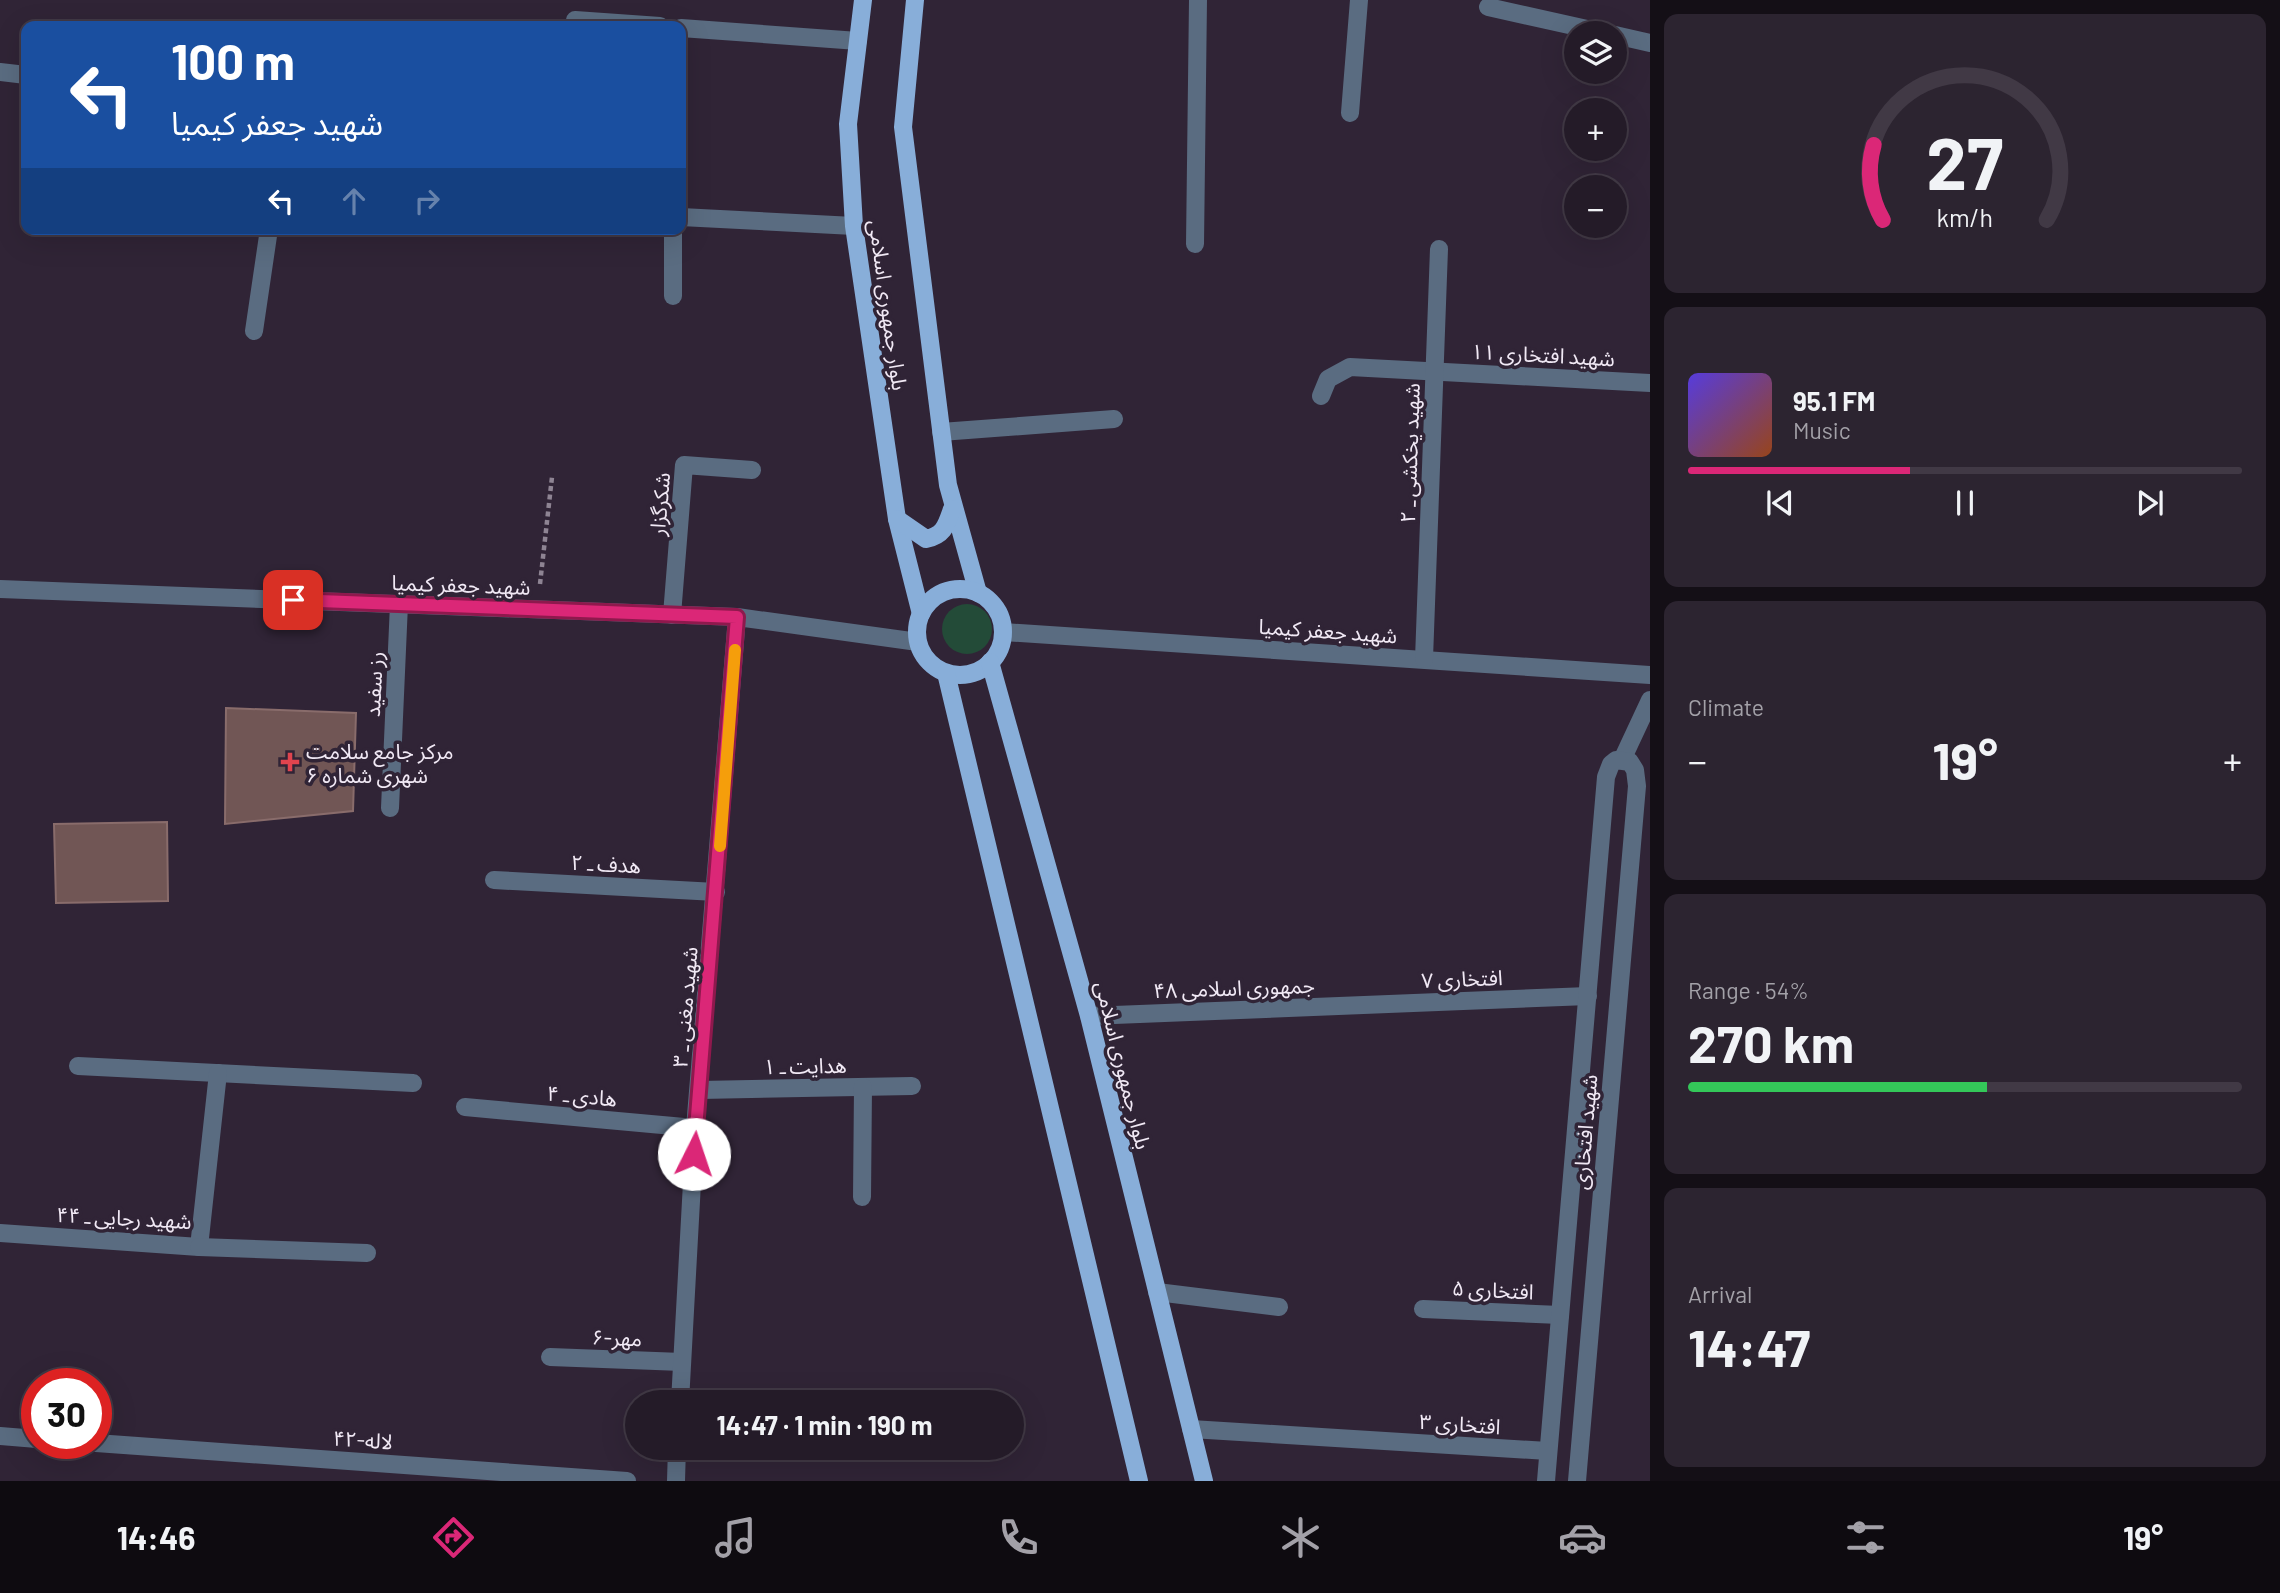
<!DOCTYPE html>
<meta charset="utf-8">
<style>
body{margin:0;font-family:Barlow,"Noto Sans Arabic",sans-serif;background:#2c2430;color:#f1f3f6;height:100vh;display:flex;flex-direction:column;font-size:26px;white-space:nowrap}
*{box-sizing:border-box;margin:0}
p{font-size:23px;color:#a3a1a8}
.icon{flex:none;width:38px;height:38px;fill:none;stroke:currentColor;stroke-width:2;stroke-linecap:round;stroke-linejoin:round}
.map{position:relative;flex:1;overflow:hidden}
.drawer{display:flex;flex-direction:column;gap:14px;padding:14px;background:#140f16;width:630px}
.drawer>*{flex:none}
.guide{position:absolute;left:21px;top:21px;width:665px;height:214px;border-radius:14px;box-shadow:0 7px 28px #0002,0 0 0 2px #413945;background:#1a4fa0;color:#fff;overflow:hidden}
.buttons{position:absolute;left:1564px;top:21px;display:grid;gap:14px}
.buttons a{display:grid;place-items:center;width:63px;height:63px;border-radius:50%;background:#241b28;box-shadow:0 7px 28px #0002,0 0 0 2px #413945;font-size:35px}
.speed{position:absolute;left:21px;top:1368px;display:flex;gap:14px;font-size:35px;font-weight:700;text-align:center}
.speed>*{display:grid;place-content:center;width:91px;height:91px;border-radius:50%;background:#241b28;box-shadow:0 7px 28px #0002,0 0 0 2px #413945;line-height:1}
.speed .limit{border:10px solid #d22;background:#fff;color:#111}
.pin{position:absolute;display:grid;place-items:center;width:60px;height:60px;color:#fff;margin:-30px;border-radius:14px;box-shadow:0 4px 10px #0006}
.me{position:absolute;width:77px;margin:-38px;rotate:4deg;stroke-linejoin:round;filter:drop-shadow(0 0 5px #0008)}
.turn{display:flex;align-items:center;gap:24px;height:147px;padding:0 35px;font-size:32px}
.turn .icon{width:91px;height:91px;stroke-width:2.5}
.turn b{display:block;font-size:49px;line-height:60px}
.lanes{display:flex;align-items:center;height:66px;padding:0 35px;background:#0003;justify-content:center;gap:35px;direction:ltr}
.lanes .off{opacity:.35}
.big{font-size:52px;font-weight:700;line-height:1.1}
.drawer .card{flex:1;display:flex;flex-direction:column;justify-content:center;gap:10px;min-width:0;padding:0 24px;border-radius:14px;background:#2c2430}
.drawer .dial{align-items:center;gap:0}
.dial svg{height:182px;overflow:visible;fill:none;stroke:#413945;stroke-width:7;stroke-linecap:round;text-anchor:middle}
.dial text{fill:#f1f3f6;stroke:none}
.song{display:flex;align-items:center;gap:21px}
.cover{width:84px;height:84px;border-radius:10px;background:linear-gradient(135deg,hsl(250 70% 55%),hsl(20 70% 35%))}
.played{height:7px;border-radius:4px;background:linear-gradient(90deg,#db2777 40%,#413945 40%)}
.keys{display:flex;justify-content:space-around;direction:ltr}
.heat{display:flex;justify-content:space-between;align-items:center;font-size:38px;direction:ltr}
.charge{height:10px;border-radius:5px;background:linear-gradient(90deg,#34c759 54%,#413945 0)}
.trip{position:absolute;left:625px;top:1390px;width:399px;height:70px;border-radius:35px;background:#241b28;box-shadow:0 7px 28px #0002,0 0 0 2px #413945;font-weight:700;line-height:70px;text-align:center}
.tabs{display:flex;height:112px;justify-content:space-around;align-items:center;background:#0e0b10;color:#a3a1a8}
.tabs .icon{width:49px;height:49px}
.tabs .active{color:#db2777}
.tabs b{font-size:32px;color:#f1f3f6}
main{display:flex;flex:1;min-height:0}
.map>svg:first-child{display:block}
.green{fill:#234b38}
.building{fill:#715655;stroke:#896c6b;stroke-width:2}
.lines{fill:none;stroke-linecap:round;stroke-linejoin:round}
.path{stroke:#8e8493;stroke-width:4.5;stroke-dasharray:5 3.5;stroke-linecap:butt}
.minor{stroke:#5a6c81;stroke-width:18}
.major{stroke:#88aed9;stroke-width:18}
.route-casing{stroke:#8e194d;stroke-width:18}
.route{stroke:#db2777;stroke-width:12}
.slow{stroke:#f59e0b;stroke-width:12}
.health-dot{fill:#e0444e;stroke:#302436;stroke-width:2.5}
.labels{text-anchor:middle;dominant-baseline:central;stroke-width:7;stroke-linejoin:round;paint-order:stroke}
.street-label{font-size:21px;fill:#f1e9f5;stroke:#302436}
.poi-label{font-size:21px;fill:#f1e9f5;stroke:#302436;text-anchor:start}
</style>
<main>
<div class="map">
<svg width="1650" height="1481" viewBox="0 0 1650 1481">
<rect width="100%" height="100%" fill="#302436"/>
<circle class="green" cx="967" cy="629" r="25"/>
<g class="building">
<polygon points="226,708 356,713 353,811 225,824"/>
<polygon points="167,822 168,901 56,903 54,824"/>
</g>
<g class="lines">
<polyline class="path" points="540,584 552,477"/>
<g class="minor">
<polyline points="1488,7 1605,33"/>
<polyline points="575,20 660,26"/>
<polyline points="681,28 858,41"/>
<polyline points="1615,35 1650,43"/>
<polyline points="0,72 26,75"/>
<polyline points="1350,113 1359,0"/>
<polyline points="681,217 854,226"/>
<polyline points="1195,244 1198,0"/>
<polyline points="673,296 673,229"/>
<polyline points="254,331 269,229"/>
<polyline points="1321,396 1328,379 1350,367 1650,383"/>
<polyline points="941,432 1114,419"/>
<polyline points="0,589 737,617 918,642"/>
<polyline points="672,615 684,465 752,470"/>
<polyline points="1004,632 1650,675"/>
<polyline points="1424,659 1439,249"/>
<polyline points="1622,760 1650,700"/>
<polyline points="390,808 399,604"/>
<polyline points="494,880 716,892"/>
<polyline points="1089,1016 1588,996"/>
<polyline points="78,1066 413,1083"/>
<polyline points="700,1090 912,1086"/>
<polyline points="465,1107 695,1128"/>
<polyline points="862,1197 863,1087"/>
<polyline points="0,1233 199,1247 218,1073"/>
<polyline points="199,1247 367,1253"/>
<polyline points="1157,1292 1279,1307"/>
<polyline points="1423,1309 1560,1315"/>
<polyline points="550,1357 682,1362"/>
<polyline points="680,1402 695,1128 737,617"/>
<polyline points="1191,1429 1548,1451"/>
<polyline points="0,1436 37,1439"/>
<polyline points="96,1443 627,1481"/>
<polyline points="676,1481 677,1447"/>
<polyline points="1546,1481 1606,777 1611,764 1616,760 1630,762 1635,770 1637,786 1577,1481"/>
</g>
<g class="major">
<polyline points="863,0 848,124 854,226 897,519 921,614"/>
<polyline points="915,0 903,127 948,485 978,593"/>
<path d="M897,519L926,539C944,535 946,526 952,509"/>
<circle cx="960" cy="632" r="43"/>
<polyline points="990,662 1089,1016 1204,1481"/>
<polyline points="946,673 1139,1481"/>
</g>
</g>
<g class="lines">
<g class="route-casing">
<polyline id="route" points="293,600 737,617 694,1154"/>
</g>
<use href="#route" class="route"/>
<polyline class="slow" points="720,846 735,650"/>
</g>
<path class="health-dot" d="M286.5 751.5h7v7h7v7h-7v7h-7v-7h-7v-7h7z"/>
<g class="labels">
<g class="street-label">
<text transform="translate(889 305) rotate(82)">بلوار جمهوری اسلامی</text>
<text transform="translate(1543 354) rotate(3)">شهید افتخاری ۱۱</text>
<text transform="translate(1409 453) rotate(-88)">شهید یخکشی ـ ۲</text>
<text transform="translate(659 504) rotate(-85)">شکرگزار</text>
<text transform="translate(461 584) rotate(2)">شهید جعفر کیمیا</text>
<text transform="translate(1328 630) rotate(4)">شهید جعفر کیمیا</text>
<text transform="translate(373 684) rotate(-87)">رز سفید</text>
<text transform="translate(606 863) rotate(3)">هدف ـ ۲</text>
<text transform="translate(1462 978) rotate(-2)">افتخاری ۷</text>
<text transform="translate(1234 987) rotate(-2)">جمهوری اسلامی ۴۸</text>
<text transform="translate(684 1007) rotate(-85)">شهید مغنی ـ ۳</text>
<text transform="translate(805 1065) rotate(-1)">هدایت ـ ۱</text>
<text transform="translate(1124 1065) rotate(76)">بلوار جمهوری اسلامی</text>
<text transform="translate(582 1095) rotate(5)">هادی ـ ۴</text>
<text transform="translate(1584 1132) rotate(-85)">شهید افتخاری</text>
<text transform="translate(124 1217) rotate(3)">شهید رجایی ـ ۴۴</text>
<text transform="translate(1493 1289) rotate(3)">افتخاری ۵</text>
<text transform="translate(617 1337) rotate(2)">مهر-۶</text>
<text transform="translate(1460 1423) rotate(4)">افتخاری ۳</text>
<text transform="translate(363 1439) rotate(4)">لاله-۴۲</text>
</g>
<g class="poi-label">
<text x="306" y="750">مرکز جامع سلامت<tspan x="306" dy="24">شهری شماره ۶</tspan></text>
</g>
</g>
</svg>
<div class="buttons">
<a><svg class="icon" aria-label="layers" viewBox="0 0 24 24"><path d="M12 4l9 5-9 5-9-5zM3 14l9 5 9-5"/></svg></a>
<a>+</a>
<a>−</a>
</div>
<div class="speed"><div class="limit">30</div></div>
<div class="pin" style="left:293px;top:600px;background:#d93025"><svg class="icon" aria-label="arrive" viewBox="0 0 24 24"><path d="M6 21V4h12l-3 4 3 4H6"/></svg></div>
<svg class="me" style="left:694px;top:1154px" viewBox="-20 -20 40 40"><circle r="19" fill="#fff"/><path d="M0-13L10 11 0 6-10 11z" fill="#db2777"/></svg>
<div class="trip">14:47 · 1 min · 190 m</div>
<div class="guide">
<div class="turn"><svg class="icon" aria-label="left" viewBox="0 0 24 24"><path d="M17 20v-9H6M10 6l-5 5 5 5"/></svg><div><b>100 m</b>شهید جعفر کیمیا</div></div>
<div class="lanes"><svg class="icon" aria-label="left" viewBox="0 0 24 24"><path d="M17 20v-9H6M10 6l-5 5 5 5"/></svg><svg class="icon off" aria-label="ahead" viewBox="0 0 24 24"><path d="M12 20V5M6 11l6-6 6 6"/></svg><svg class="icon off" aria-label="right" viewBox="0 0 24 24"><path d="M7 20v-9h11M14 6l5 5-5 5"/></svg></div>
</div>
</div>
<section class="drawer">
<div class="card dial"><svg viewBox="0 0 100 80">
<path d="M14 69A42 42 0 1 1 86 69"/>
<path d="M14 69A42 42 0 0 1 10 36" stroke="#db2777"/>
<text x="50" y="56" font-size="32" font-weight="700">27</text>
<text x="50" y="72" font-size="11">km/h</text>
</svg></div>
<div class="card">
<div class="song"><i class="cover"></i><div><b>95.1 FM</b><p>Music</p></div></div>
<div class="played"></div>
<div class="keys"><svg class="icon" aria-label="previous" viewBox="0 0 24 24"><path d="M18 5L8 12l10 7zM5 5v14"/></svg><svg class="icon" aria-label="pause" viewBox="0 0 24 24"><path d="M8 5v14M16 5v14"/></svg><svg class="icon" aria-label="next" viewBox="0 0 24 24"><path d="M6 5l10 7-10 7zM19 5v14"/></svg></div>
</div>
<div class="card"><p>Climate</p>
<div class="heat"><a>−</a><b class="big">19°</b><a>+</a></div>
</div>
<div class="card"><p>Range · 54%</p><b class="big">270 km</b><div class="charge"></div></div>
<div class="card"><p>Arrival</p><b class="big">14:47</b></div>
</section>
</main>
<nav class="tabs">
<b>14:46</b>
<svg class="icon active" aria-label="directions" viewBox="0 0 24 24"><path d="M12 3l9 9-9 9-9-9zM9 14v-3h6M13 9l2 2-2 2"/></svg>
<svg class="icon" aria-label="music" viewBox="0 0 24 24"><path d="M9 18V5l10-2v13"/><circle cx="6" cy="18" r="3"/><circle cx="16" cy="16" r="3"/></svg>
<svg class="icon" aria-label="phone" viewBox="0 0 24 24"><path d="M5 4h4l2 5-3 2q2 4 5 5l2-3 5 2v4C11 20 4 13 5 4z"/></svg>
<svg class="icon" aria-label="climate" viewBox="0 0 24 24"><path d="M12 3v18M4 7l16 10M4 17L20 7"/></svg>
<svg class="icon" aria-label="car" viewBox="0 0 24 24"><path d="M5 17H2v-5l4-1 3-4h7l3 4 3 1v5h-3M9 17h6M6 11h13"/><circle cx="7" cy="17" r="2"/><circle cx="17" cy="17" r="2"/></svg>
<svg class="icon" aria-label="filters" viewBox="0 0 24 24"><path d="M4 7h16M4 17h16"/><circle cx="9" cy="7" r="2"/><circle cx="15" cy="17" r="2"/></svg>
<b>19°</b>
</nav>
